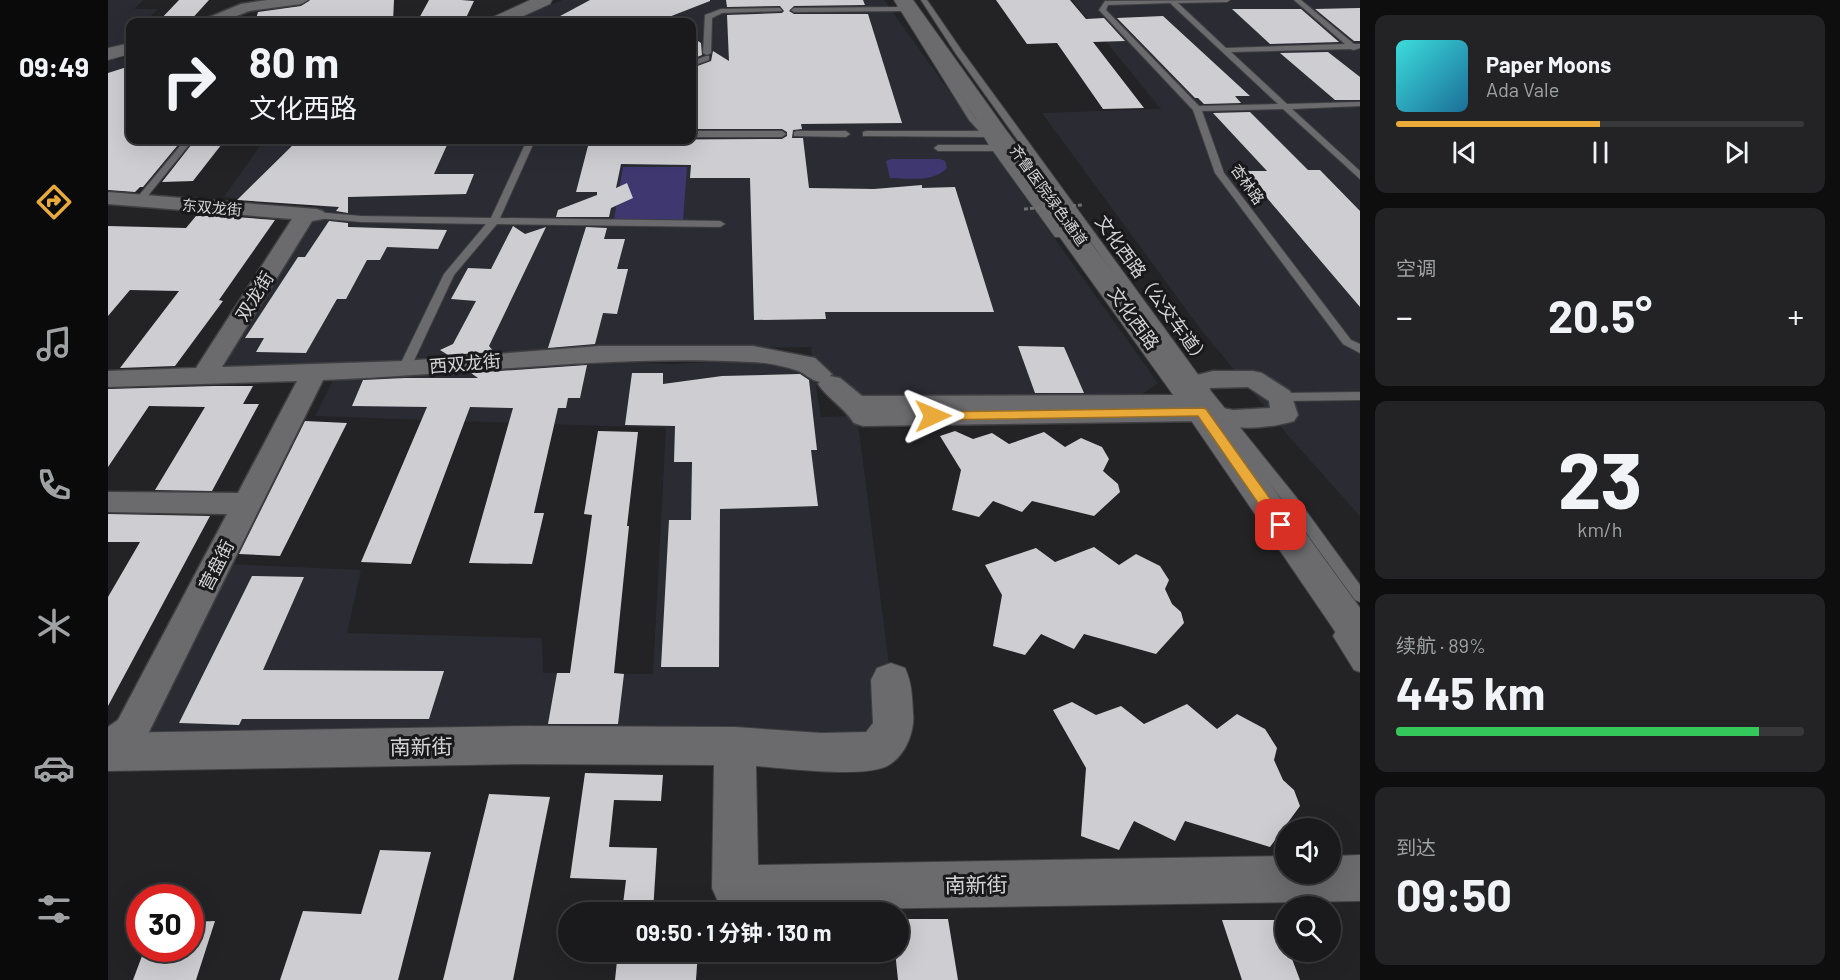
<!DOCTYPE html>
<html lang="zh">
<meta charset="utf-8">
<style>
body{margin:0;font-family:Barlow,"Noto Sans SC",sans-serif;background:#232325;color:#f1f3f6;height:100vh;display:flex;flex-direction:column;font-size:22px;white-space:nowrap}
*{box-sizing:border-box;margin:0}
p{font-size:20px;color:#9fa1a3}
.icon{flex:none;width:33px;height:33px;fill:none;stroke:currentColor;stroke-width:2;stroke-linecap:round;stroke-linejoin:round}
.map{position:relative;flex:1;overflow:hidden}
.details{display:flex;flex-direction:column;gap:15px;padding:15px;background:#0e0e0f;width:480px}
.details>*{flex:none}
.guide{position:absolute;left:18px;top:18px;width:570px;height:126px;border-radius:12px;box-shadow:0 6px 24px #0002,0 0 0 2px #38383b;background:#1a1a1c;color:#f1f3f6;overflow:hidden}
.controls{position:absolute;left:1167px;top:818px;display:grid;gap:12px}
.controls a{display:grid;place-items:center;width:66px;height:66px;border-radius:50%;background:#1a1a1c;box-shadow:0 6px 24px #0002,0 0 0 2px #38383b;font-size:30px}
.speed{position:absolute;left:18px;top:884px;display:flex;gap:12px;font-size:30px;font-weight:700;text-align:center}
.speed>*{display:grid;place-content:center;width:78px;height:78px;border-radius:50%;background:#1a1a1c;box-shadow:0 6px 24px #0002,0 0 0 2px #38383b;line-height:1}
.speed .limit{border:9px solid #d22;background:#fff;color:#111}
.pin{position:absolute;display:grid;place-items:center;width:51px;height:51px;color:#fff;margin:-26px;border-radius:12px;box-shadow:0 3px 9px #0006}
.me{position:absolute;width:66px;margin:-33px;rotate:89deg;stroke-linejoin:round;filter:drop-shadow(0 0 4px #0008)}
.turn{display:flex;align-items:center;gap:21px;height:126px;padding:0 24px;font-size:27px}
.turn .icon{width:78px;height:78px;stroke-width:2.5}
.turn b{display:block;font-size:42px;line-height:51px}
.big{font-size:45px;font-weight:700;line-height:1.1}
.details .card{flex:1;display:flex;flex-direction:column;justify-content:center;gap:9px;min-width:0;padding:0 21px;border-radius:12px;background:#232325}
.details .dial{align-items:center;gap:0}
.dial b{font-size:78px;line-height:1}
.song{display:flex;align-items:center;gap:18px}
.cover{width:72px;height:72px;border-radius:9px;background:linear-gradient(135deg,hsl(180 70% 55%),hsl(200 70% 35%))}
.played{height:6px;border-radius:3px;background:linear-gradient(90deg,#eaaa39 50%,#38383b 50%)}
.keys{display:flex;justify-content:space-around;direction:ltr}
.heat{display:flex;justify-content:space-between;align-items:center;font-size:33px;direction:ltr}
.charge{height:9px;border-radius:4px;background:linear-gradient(90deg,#34c759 89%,#38383b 0)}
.trip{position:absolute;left:450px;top:902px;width:351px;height:60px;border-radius:30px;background:#1a1a1c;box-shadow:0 6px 24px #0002,0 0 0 2px #38383b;font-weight:700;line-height:60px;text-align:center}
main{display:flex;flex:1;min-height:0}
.tabs{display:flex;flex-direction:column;width:108px;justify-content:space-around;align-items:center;background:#0a0a0b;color:#9fa1a3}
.tabs .icon{width:42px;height:42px}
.tabs .active{color:#eaaa39}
.tabs b{font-size:27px;color:#f1f3f6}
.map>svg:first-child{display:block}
.built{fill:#2b2b33}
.green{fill:#3f3770}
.building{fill:#ceced2}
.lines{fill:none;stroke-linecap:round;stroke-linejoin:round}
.lane-casing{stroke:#404043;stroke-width:2}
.street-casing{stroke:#404043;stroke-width:3}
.secondary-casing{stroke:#404043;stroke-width:2}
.lane{fill:#6b6b6e;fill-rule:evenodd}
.street{fill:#6b6b6e;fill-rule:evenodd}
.secondary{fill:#6b6b6e;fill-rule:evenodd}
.path-bridge{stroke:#707072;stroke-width:3;stroke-dasharray:4 2;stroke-linecap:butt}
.route{fill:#eaaa39;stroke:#986e25;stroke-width:1.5}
.labels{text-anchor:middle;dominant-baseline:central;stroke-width:6;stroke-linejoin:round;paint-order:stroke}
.far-street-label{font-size:15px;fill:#d5d5d7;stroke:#19191c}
.street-label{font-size:18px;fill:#d5d5d7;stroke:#19191c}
.near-street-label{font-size:21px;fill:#d5d5d7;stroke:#19191c}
</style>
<main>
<nav class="tabs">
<b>09:49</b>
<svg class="icon active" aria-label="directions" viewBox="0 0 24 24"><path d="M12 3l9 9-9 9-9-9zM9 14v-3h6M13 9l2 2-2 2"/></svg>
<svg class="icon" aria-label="music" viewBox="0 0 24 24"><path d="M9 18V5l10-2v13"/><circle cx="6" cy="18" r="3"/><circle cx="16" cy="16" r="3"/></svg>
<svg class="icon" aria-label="phone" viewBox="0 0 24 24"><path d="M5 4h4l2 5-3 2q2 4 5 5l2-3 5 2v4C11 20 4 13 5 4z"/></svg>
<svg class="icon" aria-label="climate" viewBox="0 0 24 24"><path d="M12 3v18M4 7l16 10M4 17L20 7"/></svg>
<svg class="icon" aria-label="car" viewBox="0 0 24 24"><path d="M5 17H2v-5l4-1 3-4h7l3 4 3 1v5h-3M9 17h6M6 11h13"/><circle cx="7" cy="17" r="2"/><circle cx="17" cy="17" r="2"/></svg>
<svg class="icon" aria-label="filters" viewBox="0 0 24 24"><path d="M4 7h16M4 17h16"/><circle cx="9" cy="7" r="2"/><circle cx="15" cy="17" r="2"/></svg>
</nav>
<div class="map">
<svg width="1252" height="980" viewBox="0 0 1252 980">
<rect width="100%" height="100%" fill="#232325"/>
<g class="built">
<polygon points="0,0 35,0 26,9 50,9 36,22 22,22 22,38 8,60 22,56 22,140 77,140 46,175 49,176 40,187 0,187"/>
<polygon points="455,0 776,0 1050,383 1027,399 759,401 705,364 703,347 486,350 440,349 371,358 367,354 353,353 300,360 109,367 208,218 212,206 116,197 156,140 584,140 584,22 400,22"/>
<polygon points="964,0 1252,0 1252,516 1184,440 1091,327 934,113 1053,109"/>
<polygon points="658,360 706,373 713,417 749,416 783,680 768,751 439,733 33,732 118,564 253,570 239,633 434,638 435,673 545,674 558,428 207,416 226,378 384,371 408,367 464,366 479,362 562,364"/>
</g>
<g class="green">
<path d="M783,159H832L837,161L839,168C825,183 800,178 782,178L778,161Z"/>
<polygon points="515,167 579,167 575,220 506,220"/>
</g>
<g class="building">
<polygon points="71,0 101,0 81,22 50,22"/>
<polygon points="202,0 286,0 285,22 147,22 150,12 193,6"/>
<polygon points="321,0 353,0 366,1 356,22 309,22"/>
<polygon points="482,0 602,0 602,1 548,22 441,22"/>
<polygon points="618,0 755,0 757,5 686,6 681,11 686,14 760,14 794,123 693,124 694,129 685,130 684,138 695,138 701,188 766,189 814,185 814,188 847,187 886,312 717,312 718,319 646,320 642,178 582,178 583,165 513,164 508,188 519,183 525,198 503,208 501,217 448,217 450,210 489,195 489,192 468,192 480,146 491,146 492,140 674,139 679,136 679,132 674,129 584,129 584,68 603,61 605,51 621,61 619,15 674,13 676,11 672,6 619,7"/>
<polygon points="888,0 962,0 978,19 996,18 1017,41 985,42 1036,108 995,109 949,43 919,44"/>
<polygon points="1252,8 1252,41 1246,41 1207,9"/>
<polygon points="1124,9 1193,9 1231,42 1162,44"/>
<polygon points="1055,16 1142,96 1127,96 1133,103 1096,104 1090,98 1087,98 1009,18"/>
<polygon points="584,37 593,43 594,55 584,59"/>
<polygon points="1220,52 1252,77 1252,100 1227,100 1172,53"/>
<polygon points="22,66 22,140 74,140 35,187 32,187 27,192 0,190 0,73"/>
<polygon points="1142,112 1200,170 1212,170 1252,211 1252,307 1136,171 1159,171 1105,113"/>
<polygon points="87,140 117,140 85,181 54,182"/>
<polygon points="190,140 336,140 334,145 339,145 326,174 366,174 358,194 240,197 240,213 228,211 231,207 129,200"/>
<polygon points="88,216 114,216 167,220 111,300 115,301 67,366 12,368 71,291 22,290 0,316 0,226 78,228"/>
<polygon points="221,221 240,223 240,227 339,230 330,249 279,247 272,260 259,260 238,299 229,299 198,353 148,352 156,338 137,338 190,257 197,257"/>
<polygon points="405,226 417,234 438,227 381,346 386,352 340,355 332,350 345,344 368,301 343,299 360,268 383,269"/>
<polygon points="478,227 499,228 496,239 517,239 509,269 520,269 509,314 495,313 487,344 440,348"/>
<polygon points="910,346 956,347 976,393 927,393"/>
<polygon points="479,365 472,398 460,398 458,408 450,408 426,513 436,513 424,564 361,563 405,408 362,407 303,564 253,562 319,407 244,406 255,380 297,378 370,378 363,373"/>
<polygon points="524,373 555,373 555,384 614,376 692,374 701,380 709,450 703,450 710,506 612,509 611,667 553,667 561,520 583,520 584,462 566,462 567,426 517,425"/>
<polygon points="105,386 145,386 135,404 151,404 104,491 47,490 97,407 41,406 0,467 0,389"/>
<polygon points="197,421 239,423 172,556 131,554"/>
<polygon points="490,431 530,432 519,526 521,526 506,673 516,674 510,724 440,724 449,673 462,673 484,515 476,514"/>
<polygon points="847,431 865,439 884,433 901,444 936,432 957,447 973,438 994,447 1001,459 995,471 1010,484 1012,492 986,516 924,501 914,512 885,501 871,517 844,510 853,470 832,436"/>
<polygon points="0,514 102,516 0,706 0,597 32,542 0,542"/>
<polygon points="986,547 1011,565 1028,554 1052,566 1061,580 1057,589 1064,604 1073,612 1076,623 1048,654 976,634 966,649 933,634 917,655 885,646 894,595 877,565 928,548 947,562"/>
<polygon points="144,576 196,577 155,670 336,671 321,719 134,719 131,725 71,723"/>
<polygon points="964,702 988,715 1013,706 1036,724 1079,704 1109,729 1129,714 1157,729 1169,748 1166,760 1175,780 1186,790 1192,806 1162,847 1077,821 1067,841 1026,821 1011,850 973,836 978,768 945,710"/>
<polygon points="477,773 555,775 553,801 506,800 501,847 549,848 545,912 514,912 518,880 462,878"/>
<polygon points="381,794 442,797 405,980 335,980"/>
<polygon points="272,850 323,852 290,980 172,980 195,911 253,914"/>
<polygon points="790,919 840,919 850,980 790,980 787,951 790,951"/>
<polygon points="1114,920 1169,920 1178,942 1178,951 1181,951 1192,980 1134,980"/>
<polygon points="107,921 88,980 25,980 37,948 82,948 82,922"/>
<polygon points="510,951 590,951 588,980 507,980"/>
</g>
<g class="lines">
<g class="lane-casing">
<g id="lane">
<polygon points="786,0 792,0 868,119 882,133 913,178 955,233 955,237 947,237 885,151 830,151 826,148 830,145 881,145 876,137 755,136 755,132 758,131 871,131 861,120 793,11 686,12 683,10 686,8 790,7"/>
<polygon points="813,0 819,0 854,51 1094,380 1188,497 1252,585 1252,602 1247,600 1178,505 1086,386 848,54"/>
<path d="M1122,0L1119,2L1070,3L1118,48L1237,44L1186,0H1193L1246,44H1252V48L1246,50L1242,49L1123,52L1179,104L1252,102V106L1184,109L1252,171V179L1175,109L1094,111L1116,173L1243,340L1252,344V353L1235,344L1107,173L1085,110L991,10L997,1ZM1062,3L1170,104L1091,106L998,10L1000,5Z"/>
<polygon points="672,8 674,11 614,13 604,18 603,53 599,55 595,53 597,15 613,9"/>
<polygon points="598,56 601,56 601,60 584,66 584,61"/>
<polygon points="584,131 674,131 678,134 674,137 584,137"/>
<polygon points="689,131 738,131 742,134 738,137 686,136 686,132"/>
<polygon points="77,140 85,140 34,203 28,203 28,199"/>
<polygon points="419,140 427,140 392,218 612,221 617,224 612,227 389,224 346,275 302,369 296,373 292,372 290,369 336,274 378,224 253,222 208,218 203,215 208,212 253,216 383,218"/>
<polygon points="1252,392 1252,400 1176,401 1170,397 1176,393"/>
<polygon points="1233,630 1238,631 1252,652 1252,672 1246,670 1225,636 1228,631"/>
</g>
</g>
<g class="street-casing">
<g id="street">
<polygon points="159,0 200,0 193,4 141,11 114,22 94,22 97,19 133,4"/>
<path d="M0,192L208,209L215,211L218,215L215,219L204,221L114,367L296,361L492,346H645L707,358L724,374L722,376L732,378L754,396L1075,395L1081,377L1105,371H1145L1154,373L1182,391L1190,415L1186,421C1155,430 1124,430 1092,421L755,426L746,423C735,406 720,399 710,384L712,382C702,380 697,373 688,370C675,366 657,362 643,362C500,354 358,375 215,380L36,742L13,758L0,763V727L10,720L119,514L0,512V492L130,493L189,381L0,387V371L88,368L184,219L0,204ZM1140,387L1161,401L1162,408L1125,410L1099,405L1102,388Z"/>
</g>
</g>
<g class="secondary-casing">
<g id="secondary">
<polygon points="422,0 444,0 442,4 402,22 380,22 383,18"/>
<polygon points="789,0 805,0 898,130 1098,396 1252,608 1252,654 1239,649 1076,410 882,140"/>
<polygon points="22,43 22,54 0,60 0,48"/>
<path d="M783,663L797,668C804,683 804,697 805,713C807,731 798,755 781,765C759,779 677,768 648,766L650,865L1178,856V873H1222V856L1252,855V901L627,911L611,904L604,888L606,765L415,764L0,771V733L415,726L627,727L713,733L758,732L765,723L763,680L769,668Z"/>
</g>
</g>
<use href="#lane" class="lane"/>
<use href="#street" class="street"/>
<use href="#secondary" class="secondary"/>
<polyline class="path-bridge" points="916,209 975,205"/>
</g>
<polygon class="route" points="1094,408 1098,409 1178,521 1180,525 1178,529 1168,529 1090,416 825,420 819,416 825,412"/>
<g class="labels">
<g class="far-street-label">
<text transform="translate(1140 184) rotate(55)">杏林路</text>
<text transform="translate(941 195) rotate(54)">齐鲁医院绿色通道</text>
<text transform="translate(104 207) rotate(5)">东双龙街</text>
</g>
<g class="street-label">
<text transform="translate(1045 290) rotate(54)">文化西路（公交车道）</text>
<text transform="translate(146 296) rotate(-58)">双龙街</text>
<text transform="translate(1026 318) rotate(54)">文化西路</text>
<text transform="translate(357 363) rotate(-5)">西双龙街</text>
<text transform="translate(108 565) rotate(-63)">营盘街</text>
</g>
<g class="near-street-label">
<text transform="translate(313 746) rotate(-1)">南新街</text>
<text transform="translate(868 884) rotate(-1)">南新街</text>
</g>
</g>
</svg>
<div class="controls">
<a><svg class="icon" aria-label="sound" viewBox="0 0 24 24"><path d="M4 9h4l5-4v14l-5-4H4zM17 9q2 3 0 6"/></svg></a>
<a><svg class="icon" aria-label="search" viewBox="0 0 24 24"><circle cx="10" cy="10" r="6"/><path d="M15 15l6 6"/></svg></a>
</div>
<div class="speed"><div class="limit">30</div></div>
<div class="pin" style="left:1173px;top:525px;background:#d93025"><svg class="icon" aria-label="arrive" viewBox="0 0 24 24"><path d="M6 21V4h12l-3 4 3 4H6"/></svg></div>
<svg class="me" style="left:825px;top:416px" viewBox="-20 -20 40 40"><path d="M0-17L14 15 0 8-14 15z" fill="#eaaa39" stroke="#fff" stroke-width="4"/></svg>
<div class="trip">09:50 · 1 分钟 · 130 m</div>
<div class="guide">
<div class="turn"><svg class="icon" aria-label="right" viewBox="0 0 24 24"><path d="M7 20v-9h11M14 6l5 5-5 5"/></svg><div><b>80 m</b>文化西路</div></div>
</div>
</div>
<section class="details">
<div class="card">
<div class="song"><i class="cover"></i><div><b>Paper Moons</b><p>Ada Vale</p></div></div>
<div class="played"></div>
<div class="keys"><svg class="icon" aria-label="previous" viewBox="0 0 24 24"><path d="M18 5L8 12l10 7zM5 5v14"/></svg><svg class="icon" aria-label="pause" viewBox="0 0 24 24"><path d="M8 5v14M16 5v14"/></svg><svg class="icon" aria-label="next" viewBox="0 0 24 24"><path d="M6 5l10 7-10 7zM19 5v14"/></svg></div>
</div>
<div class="card"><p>空调</p>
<div class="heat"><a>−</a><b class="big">20.5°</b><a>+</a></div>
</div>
<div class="card dial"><b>23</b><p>km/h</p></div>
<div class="card"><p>续航 · 89%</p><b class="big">445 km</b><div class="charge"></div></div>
<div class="card"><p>到达</p><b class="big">09:50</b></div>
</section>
</main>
